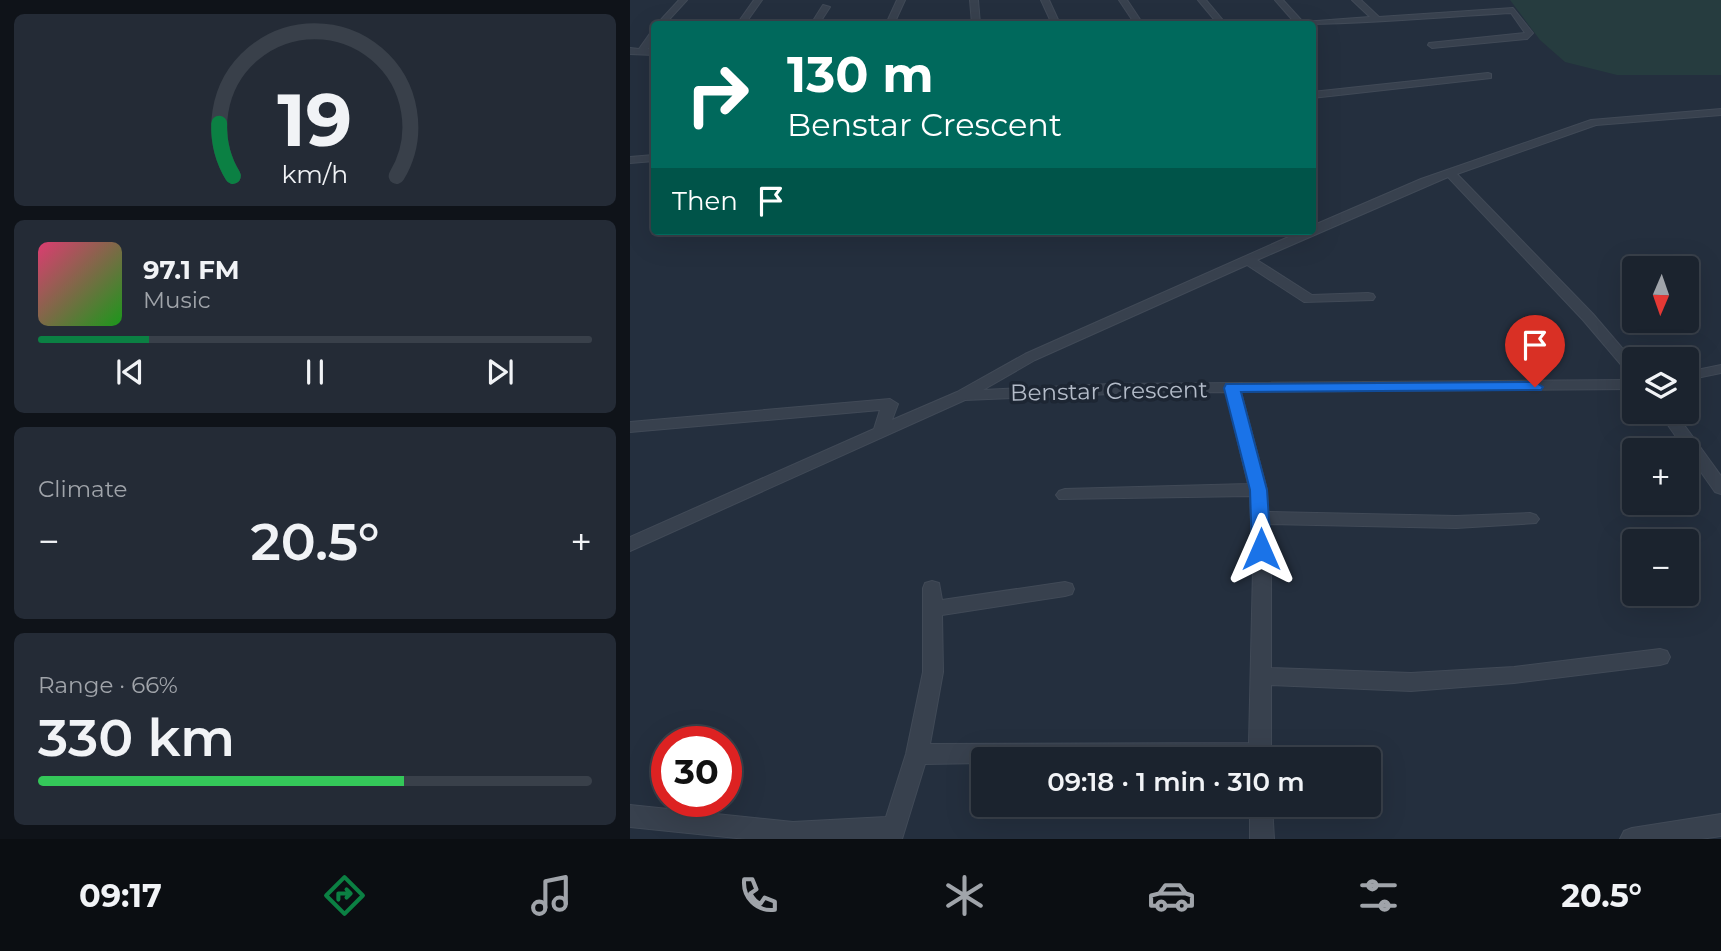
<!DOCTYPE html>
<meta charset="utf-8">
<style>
body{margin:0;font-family:Montserrat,sans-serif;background:#242b36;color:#f1f3f6;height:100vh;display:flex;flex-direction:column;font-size:26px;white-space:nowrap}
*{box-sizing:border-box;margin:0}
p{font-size:23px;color:#a0a4aa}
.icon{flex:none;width:38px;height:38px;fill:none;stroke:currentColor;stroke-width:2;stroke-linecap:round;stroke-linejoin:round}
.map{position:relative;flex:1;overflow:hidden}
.sheet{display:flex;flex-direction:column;gap:14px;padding:14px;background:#0f1319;width:630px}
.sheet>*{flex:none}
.banner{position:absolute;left:21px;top:21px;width:665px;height:214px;border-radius:7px;box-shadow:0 7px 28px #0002,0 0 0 2px #39404a;background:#00695c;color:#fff;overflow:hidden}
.needle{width:46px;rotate:182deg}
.controls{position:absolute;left:992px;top:256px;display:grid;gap:14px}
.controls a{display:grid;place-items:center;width:77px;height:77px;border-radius:7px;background:#1b232e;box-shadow:0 7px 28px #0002,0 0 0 2px #39404a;font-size:35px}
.speed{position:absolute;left:21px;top:726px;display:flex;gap:14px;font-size:35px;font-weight:700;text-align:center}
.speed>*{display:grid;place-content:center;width:91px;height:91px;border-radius:50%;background:#1b232e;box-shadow:0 7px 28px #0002,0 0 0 2px #39404a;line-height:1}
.speed .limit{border:10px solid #d22;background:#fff;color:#111}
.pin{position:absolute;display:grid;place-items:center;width:60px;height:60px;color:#fff;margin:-72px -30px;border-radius:50% 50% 50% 0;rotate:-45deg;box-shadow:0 0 7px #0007}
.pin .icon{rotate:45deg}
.me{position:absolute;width:77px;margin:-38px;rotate:0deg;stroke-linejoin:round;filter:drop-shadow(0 0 5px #0008)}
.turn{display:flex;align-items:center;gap:24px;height:147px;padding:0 21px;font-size:32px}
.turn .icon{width:91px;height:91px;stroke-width:2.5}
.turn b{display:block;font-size:49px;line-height:60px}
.then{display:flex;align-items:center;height:66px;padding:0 21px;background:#0003;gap:14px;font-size:26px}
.big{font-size:52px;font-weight:600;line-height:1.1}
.sheet .card{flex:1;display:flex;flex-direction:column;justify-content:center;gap:10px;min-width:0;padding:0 24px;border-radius:10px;background:#242b36}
.sheet .dial{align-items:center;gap:0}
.dial svg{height:182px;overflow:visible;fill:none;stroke:#39404a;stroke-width:7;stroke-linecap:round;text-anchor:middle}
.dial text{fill:#f1f3f6;stroke:none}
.song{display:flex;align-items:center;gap:21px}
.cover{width:84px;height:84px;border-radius:10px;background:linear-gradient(135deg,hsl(340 70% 55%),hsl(120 70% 35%))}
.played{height:7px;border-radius:4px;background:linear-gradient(90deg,#0b8043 20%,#39404a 20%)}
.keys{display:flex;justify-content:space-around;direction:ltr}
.heat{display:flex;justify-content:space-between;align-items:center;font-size:38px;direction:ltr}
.charge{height:10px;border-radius:5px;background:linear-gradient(90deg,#34c759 66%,#39404a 0)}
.trip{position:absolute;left:341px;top:747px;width:410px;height:70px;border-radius:7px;background:#1b232e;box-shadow:0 7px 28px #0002,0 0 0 2px #39404a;font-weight:600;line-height:70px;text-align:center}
.tab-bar{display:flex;height:112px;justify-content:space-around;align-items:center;background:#0b0e12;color:#a0a4aa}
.tab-bar .icon{width:49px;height:49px}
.tab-bar .selected{color:#0b8043}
.tab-bar b{font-size:32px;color:#f1f3f6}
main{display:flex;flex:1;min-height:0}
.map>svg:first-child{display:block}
.green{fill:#263c3f}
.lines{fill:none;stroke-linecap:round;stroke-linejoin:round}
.minor-casing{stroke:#414a57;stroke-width:2}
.minor{fill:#38414e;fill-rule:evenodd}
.route{fill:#1a73e8;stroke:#114b97;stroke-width:2}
.labels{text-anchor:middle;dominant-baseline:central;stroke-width:7;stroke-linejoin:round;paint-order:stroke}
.street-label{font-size:23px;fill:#b4bcc9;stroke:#1d2633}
</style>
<main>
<section class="sheet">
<div class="card dial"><svg viewBox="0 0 100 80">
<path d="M14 69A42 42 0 1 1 86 69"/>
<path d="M14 69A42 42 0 0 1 8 46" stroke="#0b8043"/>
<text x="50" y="56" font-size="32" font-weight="700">19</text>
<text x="50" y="72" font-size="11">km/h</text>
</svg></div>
<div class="card">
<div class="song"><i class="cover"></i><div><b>97.1 FM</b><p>Music</p></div></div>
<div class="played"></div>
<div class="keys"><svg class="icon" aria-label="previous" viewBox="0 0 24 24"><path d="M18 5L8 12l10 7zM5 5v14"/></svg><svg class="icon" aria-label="pause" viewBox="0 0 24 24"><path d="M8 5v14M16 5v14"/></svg><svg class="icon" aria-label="next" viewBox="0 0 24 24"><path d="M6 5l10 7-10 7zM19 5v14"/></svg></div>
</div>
<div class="card"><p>Climate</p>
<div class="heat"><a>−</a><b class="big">20.5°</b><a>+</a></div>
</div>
<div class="card"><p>Range · 66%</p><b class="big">330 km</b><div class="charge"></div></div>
</section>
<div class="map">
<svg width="1091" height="839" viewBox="0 0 1091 839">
<rect width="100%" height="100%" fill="#242f3e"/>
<polygon class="green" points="880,0 1091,0 1091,75 987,75 935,62 910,40"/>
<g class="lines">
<g class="minor-casing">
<g id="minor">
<polygon points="49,0 57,0 35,24 27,24"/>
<polygon points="124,0 132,0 115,24 107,24"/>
<polygon points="267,0 275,0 264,24 256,24"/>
<polygon points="340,0 348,0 350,24 342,24"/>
<polygon points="411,0 419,0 430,24 422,24"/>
<polygon points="489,0 497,0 513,24 505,24"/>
<polygon points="568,0 576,0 596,24 588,24"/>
<path d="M645,0H653L673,22L740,17L722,0H731L749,17L883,8L903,33L897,39L802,48L798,45L799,43L895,33L881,13C809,17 735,24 666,24Z"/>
<polygon points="193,5 200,7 189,24 181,24"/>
<polygon points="21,32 24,32 24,39 18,49 24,49 24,55 0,54 0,48 9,49"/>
<polygon points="858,73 861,74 861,78 682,98 682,92"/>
<polygon points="1091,109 1091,115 966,125 827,174 963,314 1004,362 1004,375 999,374 953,320 818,177 627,260 682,295 738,293 743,294 745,297 743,300 674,302 617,265 405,360 353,390 481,384 1004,380 1004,389 611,392 637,490 638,512 826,516 900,513 906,515 909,519 906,523 826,528 639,524 640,549 637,554 625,554 622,549 620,496 429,499 426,495 429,491 435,489 618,484 596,392 481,394 335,400 0,551 0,537 244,429 250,410 0,432 0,422 260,399 268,404 262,420 327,392 395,354 672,231 682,231 682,226 791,179 961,120"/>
<polygon points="24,155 24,161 0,163 0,157"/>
<polygon points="1091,365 1091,373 1057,380 1057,372"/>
<polygon points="1028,411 1044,411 1091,476 1091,494 1085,492"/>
<polygon points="632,563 639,565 641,570 641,668 781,673 884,667 1030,649 1037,651 1040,657 1037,663 1030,665 884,683 781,691 641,685 641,760 354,760 354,763 295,764 272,839 116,839 0,827 0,805 163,822 256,817 276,754 293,672 293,588 295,583 302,581 309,583 312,600 435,582 442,584 444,589 442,594 435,596 312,615 313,672 300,744 619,743 623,570 625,565"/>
<polygon points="620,805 642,805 644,839 620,839"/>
<polygon points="1091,814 1091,836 1071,839 990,839 994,831 1002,828"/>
</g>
</g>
<use href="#minor" class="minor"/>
</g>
<polygon class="route" points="905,382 913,387 911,390 611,392 637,490 641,549 638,554 625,554 622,549 620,490 594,388 596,384"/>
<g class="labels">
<g class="street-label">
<text transform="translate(479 391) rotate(-1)">Benstar Crescent</text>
</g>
</g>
</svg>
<div class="controls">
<a><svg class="needle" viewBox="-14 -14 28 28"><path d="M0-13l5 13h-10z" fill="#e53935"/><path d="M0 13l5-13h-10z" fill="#a0a4aa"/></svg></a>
<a><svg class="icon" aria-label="layers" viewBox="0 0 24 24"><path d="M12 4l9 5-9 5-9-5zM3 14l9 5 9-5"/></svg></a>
<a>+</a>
<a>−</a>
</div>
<div class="speed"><div class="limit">30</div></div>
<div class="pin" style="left:905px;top:387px;background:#d93025"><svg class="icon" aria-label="arrive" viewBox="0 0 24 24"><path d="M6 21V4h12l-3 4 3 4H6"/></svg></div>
<svg class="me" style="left:631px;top:549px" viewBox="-20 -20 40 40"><path d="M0-17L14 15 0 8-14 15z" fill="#1a73e8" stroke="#fff" stroke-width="4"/></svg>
<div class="trip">09:18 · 1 min · 310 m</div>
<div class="banner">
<div class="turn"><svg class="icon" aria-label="right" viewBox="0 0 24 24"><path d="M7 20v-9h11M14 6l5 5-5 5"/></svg><div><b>130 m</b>Benstar Crescent</div></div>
<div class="then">Then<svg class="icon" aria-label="arrive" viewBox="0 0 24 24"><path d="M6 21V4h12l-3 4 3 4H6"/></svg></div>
</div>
</div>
</main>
<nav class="tab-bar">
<b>09:17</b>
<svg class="icon selected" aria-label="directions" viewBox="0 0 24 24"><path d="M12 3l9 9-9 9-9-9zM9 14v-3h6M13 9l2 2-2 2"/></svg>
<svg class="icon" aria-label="music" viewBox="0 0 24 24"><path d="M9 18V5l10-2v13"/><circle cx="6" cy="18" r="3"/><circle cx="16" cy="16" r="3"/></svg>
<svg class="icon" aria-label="phone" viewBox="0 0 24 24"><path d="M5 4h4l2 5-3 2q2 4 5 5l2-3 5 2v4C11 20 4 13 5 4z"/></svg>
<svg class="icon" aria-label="climate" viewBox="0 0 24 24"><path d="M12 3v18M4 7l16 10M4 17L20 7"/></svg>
<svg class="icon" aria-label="car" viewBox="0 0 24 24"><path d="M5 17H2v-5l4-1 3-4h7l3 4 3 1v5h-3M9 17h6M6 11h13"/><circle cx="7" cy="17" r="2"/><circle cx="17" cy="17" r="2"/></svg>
<svg class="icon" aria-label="filters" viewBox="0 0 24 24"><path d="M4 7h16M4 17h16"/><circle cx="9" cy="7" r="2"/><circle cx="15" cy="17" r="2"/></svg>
<b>20.5°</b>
</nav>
